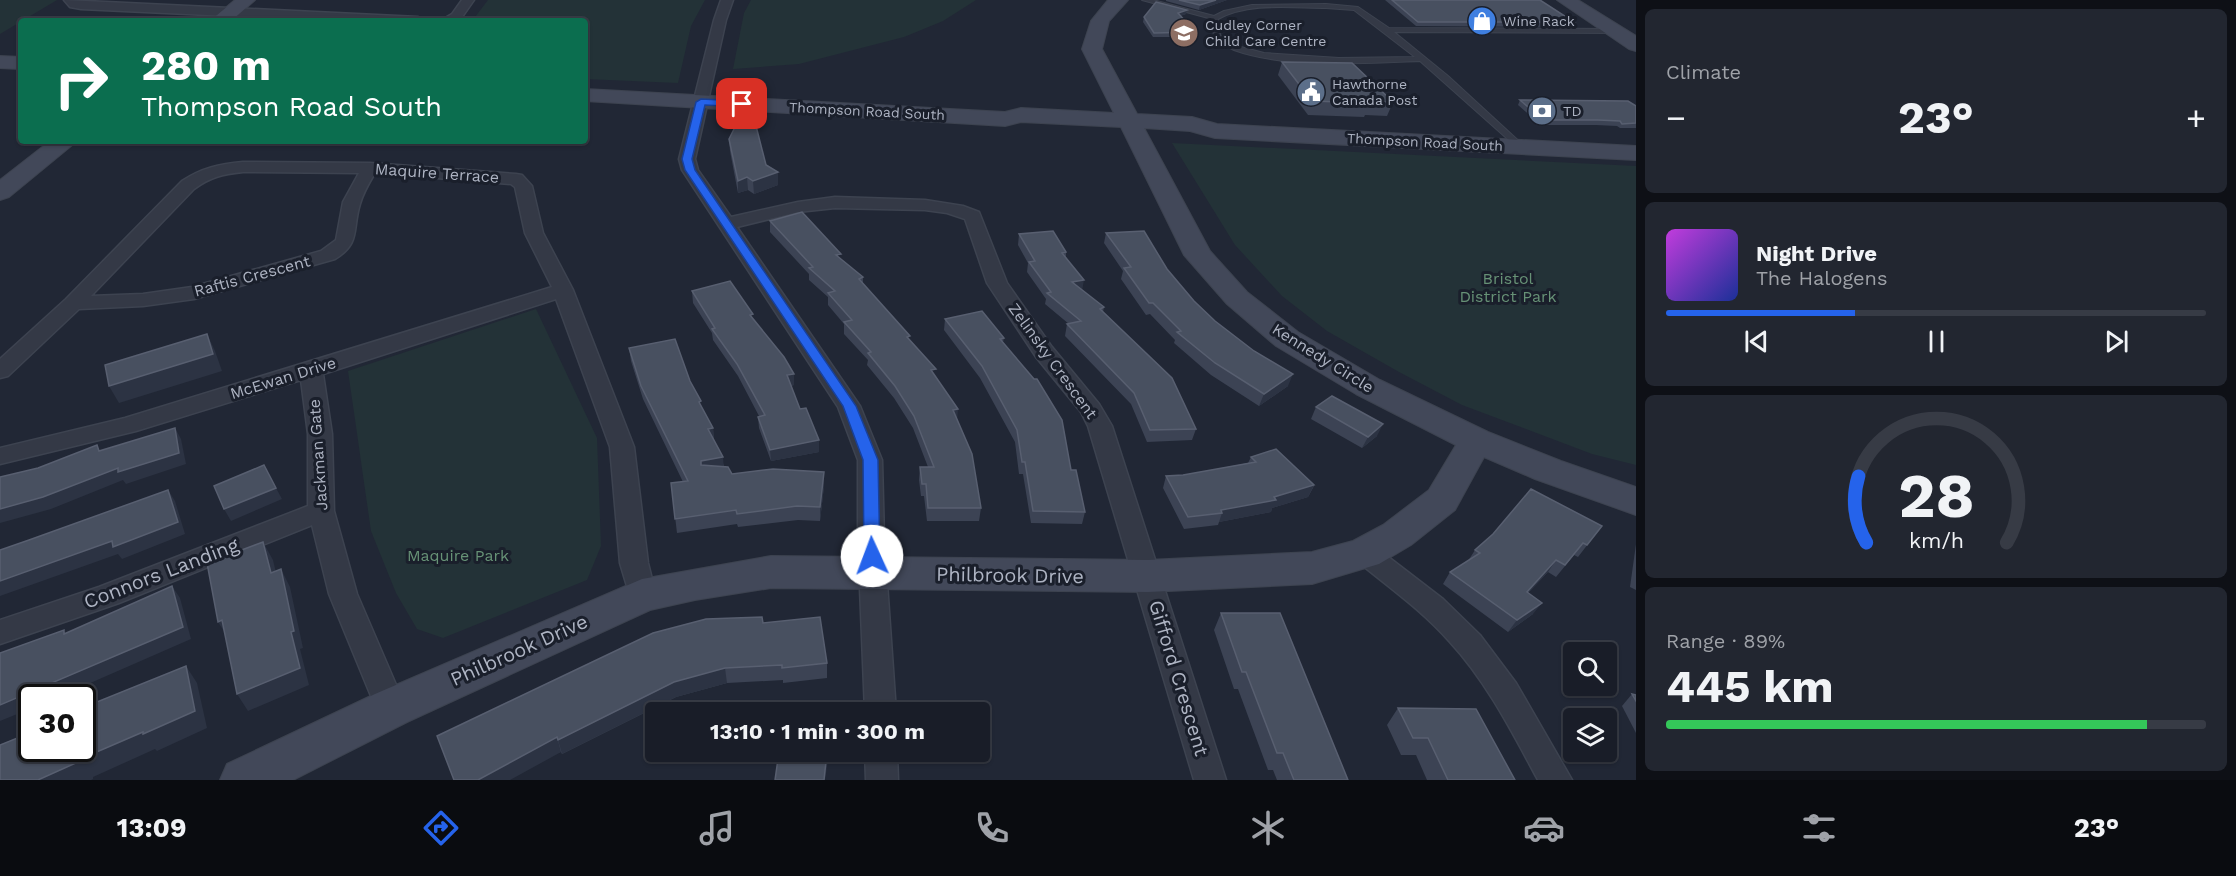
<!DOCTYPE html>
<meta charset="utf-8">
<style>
body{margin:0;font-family:"Work Sans",sans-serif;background:#222630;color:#f1f3f6;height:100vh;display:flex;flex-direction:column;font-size:22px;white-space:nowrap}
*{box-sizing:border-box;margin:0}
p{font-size:20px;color:#9fa2a8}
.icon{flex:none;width:33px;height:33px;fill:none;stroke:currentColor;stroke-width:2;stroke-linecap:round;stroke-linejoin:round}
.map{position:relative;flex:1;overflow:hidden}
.details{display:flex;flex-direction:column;gap:9px;padding:9px;background:#0e1016;width:600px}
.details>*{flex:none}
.hud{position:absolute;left:18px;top:18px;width:570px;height:126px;border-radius:6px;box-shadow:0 2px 4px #0004,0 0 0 2px #373b45;background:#0b6e4f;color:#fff;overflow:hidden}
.controls{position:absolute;left:1563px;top:642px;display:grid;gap:12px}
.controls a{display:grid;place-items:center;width:54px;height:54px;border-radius:6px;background:#191d28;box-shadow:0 2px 4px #0004,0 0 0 2px #373b45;font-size:30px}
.speed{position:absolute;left:18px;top:684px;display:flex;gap:12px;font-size:30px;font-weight:700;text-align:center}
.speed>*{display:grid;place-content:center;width:78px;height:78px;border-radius:50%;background:#191d28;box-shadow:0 2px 4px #0004,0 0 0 2px #373b45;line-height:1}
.speed .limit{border:3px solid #111;border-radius:9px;background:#fff;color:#111}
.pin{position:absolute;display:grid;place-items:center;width:51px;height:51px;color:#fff;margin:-26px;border-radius:12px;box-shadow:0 3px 9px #0006}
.me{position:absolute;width:66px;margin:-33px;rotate:358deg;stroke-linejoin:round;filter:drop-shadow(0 0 4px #0008)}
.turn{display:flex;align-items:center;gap:21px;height:126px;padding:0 24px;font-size:27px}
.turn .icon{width:78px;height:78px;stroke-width:2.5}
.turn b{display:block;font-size:42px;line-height:51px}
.big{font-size:45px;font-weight:700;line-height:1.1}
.details .card{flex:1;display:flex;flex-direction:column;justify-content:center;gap:9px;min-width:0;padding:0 21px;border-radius:9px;background:#222630}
.details .dial{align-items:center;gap:0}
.dial svg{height:156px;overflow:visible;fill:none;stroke:#373b45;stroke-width:7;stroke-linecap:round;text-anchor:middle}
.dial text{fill:#f1f3f6;stroke:none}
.song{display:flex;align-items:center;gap:18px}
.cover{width:72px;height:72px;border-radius:9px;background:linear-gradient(135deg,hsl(290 70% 55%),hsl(230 70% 35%))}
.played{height:6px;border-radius:3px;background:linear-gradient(90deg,#2563eb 35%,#373b45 35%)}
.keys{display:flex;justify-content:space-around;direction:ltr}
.heat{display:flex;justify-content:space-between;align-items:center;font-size:33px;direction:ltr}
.charge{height:9px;border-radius:4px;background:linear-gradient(90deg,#34c759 89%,#373b45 0)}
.trip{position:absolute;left:645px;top:702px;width:345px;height:60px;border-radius:6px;background:#191d28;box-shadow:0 2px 4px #0004,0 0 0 2px #373b45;font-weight:700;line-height:60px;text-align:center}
.tab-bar{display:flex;height:96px;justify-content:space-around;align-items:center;background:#0a0c10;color:#9fa2a8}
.tab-bar .icon{width:42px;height:42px}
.tab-bar .current{color:#2563eb}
.tab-bar b{font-size:27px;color:#f1f3f6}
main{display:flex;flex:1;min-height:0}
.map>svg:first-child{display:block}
.green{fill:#233237}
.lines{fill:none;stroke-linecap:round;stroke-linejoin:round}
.lane-casing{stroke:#3d4350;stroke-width:2}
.street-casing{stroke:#3d4350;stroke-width:3}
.secondary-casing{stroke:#3d4350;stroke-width:2}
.lane{fill:#343946;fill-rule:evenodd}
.street{fill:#343946;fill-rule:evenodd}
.secondary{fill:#424859;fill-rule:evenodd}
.wall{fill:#3c4354}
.shaded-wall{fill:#2c3343}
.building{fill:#485060;stroke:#585f70;stroke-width:1.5}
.route{fill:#2563eb;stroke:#184099;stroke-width:1.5}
.labels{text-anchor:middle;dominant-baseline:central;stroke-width:6;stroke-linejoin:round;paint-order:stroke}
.far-poi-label{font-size:14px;fill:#aeb4c3;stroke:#1a1f2b;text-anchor:start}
.far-street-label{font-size:14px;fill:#aeb4c3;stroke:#1a1f2b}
.street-label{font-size:16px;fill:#aeb4c3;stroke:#1a1f2b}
.park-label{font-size:16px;fill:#679276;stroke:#1a1f2b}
.near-street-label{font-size:20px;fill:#aeb4c3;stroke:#1a1f2b}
</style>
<main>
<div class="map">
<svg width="1636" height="780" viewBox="0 0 1636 780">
<rect width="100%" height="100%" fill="#212735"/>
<g class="green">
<polygon points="0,0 57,0 0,34"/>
<polygon points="488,0 705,0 691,26 678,83 585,79 585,21 472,21"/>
<polygon points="751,0 976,0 943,21 904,37 799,64 733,69 744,13"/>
<polygon points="1172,143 1636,166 1636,465 1592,454 1462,405 1399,372 1327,331 1282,296 1235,245"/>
<polygon points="536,309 597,438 601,546 587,580 443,638 417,629 396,593 371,531 348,371"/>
</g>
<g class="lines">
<g class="lane-casing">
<path id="lane" d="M1142,0H1153L1214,16L1224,11L1252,5L1326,4L1358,7L1389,28L1614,29L1617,31L1614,33L1394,32L1448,76L1523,145L1524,147L1520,150L1420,61C1364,63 1287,69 1234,50C1227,47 1220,41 1214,37L1212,19ZM1326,8L1354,10L1415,57L1339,58L1264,53L1237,46L1220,35L1218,19C1249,2 1292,8 1326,8Z"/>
</g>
<g class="street-casing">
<g id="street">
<polygon points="64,0 418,17 424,21 339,21 81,9 70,7"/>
<polygon points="462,0 474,0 460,20 440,21 452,14"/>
<polygon points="721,0 733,0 726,20 695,159 698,170 731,217 798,202 835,197 925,200 963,206 979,212 1007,283 1052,347 1099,404 1112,426 1226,780 1194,780 1088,426 1081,412 1036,357 987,283 965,219 947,213 925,210 835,208 798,212 737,227 860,406 882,460 884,539 896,712 865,712 858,539 858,460 838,407 682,170 679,159 714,20"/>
<path d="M243,162L370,163L516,174L522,175L532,186L543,233L573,290L634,447L648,563L656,595L652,603L642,606L632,603L620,563L610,447L556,299L323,374L332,434L334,511L357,594L406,708L402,718L391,722L380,718L329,594L312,525L119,603L0,644V620L99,587L308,506V434L301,380L136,431L0,464V448L125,418L552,287L525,233L515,187L511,184L375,173C369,183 363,193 360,204C352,230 361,243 335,259L194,299L143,306L79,309L8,376L0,378V359L66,299L182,181C202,168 219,164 243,162ZM243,172L359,173L343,202L336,240L321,251L192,287L143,294L91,296L194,189C210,177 223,174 243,172Z"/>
<path d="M1365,543L1374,546L1443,599L1480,635L1516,683L1572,780H1538C1512,732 1487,682 1449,641C1422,610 1387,586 1356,560L1352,553L1356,546Z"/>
<polygon points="865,752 897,752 898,780 866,780"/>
</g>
</g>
<g class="secondary-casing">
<g id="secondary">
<polygon points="235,0 255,0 231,21 210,21"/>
<polygon points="1108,0 1128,0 1109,21 1102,49 1137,114 1192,117 1217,124 1636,146 1636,160 1215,138 1190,131 1144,128 1210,251 1247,292 1298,332 1380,380 1488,432 1561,461 1636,487 1636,515 1535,479 1484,457 1455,510 1411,545 1379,564 1312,584 1148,592 771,588 695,600 650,610 407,722 293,780 220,780 227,764 375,694 642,579 771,556 1148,560 1312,552 1353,541 1383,525 1429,490 1456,445 1356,394 1276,346 1227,304 1184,255 1121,127 1021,122 1005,126 585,101 585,89 1005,112 1021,108 1114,113 1082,49 1091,21"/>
<polygon points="1557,0 1578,0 1636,36 1636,51 1629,49"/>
<polygon points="0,56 21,57 21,69 0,68"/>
<polygon points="50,141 77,141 9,197 0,200 0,180"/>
</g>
</g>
<use href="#lane" class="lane"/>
<use href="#street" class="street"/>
<use href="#secondary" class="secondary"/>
</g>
<g class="wall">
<polygon points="1166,0 1227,0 1199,10 1166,1"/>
<polygon points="1385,0 1540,0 1574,22 1572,27 1416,26"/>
<polygon points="1187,10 1186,14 1180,16 1195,32 1194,37 1153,37 1143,22 1144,17"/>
<polygon points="1282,62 1393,102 1387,116 1365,115 1364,117 1308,115 1278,75"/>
<polygon points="1520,100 1636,106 1636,128 1620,128 1617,126 1596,125 1541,125 1518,105"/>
<polygon points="729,139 778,172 778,185 754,194 748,190 738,193 730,151"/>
<polygon points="770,221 841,259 863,277 863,284 910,340 935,376 957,420 981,508 979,521 927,521 924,496 921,496 919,480 920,467 928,467 913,428 894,398 867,365 868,360 844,334 844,324 828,305 828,297 809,280 809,274 770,232"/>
<polygon points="1106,233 1167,269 1194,301 1215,321 1288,386 1259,406 1211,375 1174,343 1175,340 1150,314 1146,315 1121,279 1123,271 1104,243"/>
<polygon points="1019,234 1066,252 1066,257 1082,290 1104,307 1103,312 1196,429 1192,440 1147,442 1131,404 1065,336 1067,324 1069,324 1045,304 1046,299 1027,272 1028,263 1018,245"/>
<polygon points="692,291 753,319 794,385 791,386 800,409 819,440 819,452 771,461 759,428 758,417 759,416 738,376 713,340 712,333 693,303"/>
<polygon points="945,319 1004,338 1003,342 1071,470 1085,512 1082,524 1031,523 1023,474 1019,474 1015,442 980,378 944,330"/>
<polygon points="629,348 690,381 702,408 713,428 714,440 724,466 732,474 824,486 820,521 798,520 738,527 737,524 677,533 671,483 683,482 643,399 631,361"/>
<polygon points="1316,407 1377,436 1362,448 1311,419"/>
<polygon points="1251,457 1314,486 1308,497 1272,508 1271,512 1219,522 1218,525 1184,529 1163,488 1166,476 1183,475 1248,463"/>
<polygon points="1602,526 1578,557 1574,555 1556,577 1548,572 1528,593 1533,614 1508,632 1443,584 1450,572 1468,561 1475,550"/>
<polygon points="1636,544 1636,590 1630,587"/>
<polygon points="1221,613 1339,762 1348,780 1277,780 1273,770 1268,770 1238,689 1234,689 1214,630"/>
<polygon points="763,623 827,663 827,678 783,683 783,680 727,683 676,697 562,754 561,752 454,780"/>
<polygon points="1632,694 1636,695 1636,733 1622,706"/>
<polygon points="1398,708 1515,780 1427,780 1416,755 1401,755 1387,725"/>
</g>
<g class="shaded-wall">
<polygon points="1216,0 1227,0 1199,10 1200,5"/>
<polygon points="1187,10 1186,14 1177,17 1178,13"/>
<polygon points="778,172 778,185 754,194 753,181"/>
<polygon points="747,177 748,190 738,193 738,181"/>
<polygon points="1084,280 1082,291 1072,282"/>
<polygon points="207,334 215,351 222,371 119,403 109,386"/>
<polygon points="794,374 794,385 787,387 787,375"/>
<polygon points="1293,374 1288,386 1259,406 1264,394"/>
<polygon points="958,409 957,421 953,410"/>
<polygon points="1383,424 1377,436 1362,448 1368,437"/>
<polygon points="175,428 181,439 186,464 126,484 123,480 51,509 0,523 0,509 118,468"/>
<polygon points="713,428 714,442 708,429"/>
<polygon points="819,440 819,452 771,461 770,450"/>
<polygon points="723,457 724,470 702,475 701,461"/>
<polygon points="824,472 824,486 820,521 820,507"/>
<polygon points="1314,485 1308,497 1272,508 1271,512 1219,522 1222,513 1221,510 1274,497"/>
<polygon points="276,488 282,499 231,521 224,509"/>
<polygon points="168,490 175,501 185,534 122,559 118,554 0,596 0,581 112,541"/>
<polygon points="263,542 273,560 280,590 271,573"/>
<polygon points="1556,560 1548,572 1518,604 1527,592"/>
<polygon points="281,569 290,587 303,648 300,649 309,685 248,711 237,694"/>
<polygon points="172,586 180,598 191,639 56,698 32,698 32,708 0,721 0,705"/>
<polygon points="1542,603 1533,614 1508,632 1517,620"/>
<polygon points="222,620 229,639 218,622"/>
<polygon points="186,666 197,683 207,728 157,751 155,749 93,777 93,779 91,780 38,780 78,760"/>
<polygon points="725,668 727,683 676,697 562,754 558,740 674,682"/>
<polygon points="557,737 561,752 510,780 478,780"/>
<polygon points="827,752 828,760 825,780 824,780"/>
</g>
<g class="building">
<polygon points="1179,0 1216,0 1200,5"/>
<polygon points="1392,0 1540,0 1574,22 1418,22"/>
<polygon points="1156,2 1187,10 1178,13 1195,32 1154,33 1144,17"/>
<polygon points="1282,62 1352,63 1393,102 1366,101 1369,103 1312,101"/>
<polygon points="1520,100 1628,101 1636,106 1636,123 1622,124 1620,121 1598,120 1543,120"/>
<polygon points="738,121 755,122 766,165 778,172 753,181 747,177 738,181 729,139"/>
<polygon points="802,212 841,254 836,255 863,277 859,279 910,336 907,337 936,369 931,370 958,409 953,410 972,454 981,508 928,508 926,484 922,484 920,467 934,467 914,416 895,386 868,353 871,352 844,322 852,320 828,293 835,291 809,268 813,267 770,221"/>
<polygon points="1053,231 1066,252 1062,253 1084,280 1072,282 1104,307 1100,309 1172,378 1196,429 1150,430 1134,393 1067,324 1081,321 1047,293 1051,292 1029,262 1035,261 1019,234"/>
<polygon points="1144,231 1167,269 1194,301 1215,321 1254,351 1293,374 1264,394 1215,363 1177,332 1181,331 1153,303 1149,303 1124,268 1131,267 1106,233"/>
<polygon points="730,281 753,314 750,315 784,357 794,374 787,375 800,409 806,408 819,440 770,450 758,417 765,415 737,364 712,329 715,328 692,291"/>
<polygon points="982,311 1004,338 1000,339 1034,379 1037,379 1062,420 1071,470 1076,470 1085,512 1033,511 1025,462 1022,462 1017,430 982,366 945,319"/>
<polygon points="207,334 213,354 109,386 105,365"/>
<polygon points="675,339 690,381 701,401 699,402 713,428 708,429 723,457 701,461 701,465 728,467 732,474 773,469 824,472 820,507 797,506 737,514 736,510 675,519 671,483 688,481 641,386 629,348"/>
<polygon points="1332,396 1383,424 1368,437 1316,407"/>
<polygon points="175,428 179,453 118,472 118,468 43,497 0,509 0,477 38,468 97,445 99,451"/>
<polygon points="1276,449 1314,485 1274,497 1276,500 1221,510 1222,513 1188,517 1166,476 1183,475 1256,462 1251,457"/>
<polygon points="264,465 276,488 224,509 214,486"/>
<polygon points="1531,489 1602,526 1587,545 1583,543 1565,565 1556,560 1527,592 1542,603 1517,620 1450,572 1480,553 1475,550 1493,534"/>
<polygon points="168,490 178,522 113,547 112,541 0,581 0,550 29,540"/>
<polygon points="263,542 271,573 281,569 294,631 291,632 300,668 237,694 222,620 218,622 207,563"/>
<polygon points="172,586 183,627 0,705 0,653 64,630 64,634"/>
<polygon points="1221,613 1280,613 1348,780 1294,780 1283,753 1277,753 1246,672 1242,672"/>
<polygon points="762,617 763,623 820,617 827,663 782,668 782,665 725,668 674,682 558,740 557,737 478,780 454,780 437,736 653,633 706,619"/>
<polygon points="186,666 195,711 143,734 143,732 78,760 78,762 38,780 0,780 0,745 32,732 32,748 82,748 82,708"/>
<polygon points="1632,694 1636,695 1636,701"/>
<polygon points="1398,708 1476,709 1515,780 1448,780 1428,738 1413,738"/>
<polygon points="779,752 827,752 824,780 775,780"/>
</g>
<polygon class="route" points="701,99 742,101 746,104 742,107 705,105 692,159 695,170 856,406 878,460 880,556 878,560 872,562 866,560 864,556 863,460 843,406 685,170 682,159 696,102"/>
<defs>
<g id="shop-disc" transform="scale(1.5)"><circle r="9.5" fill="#3f7fe0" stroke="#1a1f2b"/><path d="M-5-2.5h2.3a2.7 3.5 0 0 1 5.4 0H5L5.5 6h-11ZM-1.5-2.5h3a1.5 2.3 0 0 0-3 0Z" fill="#fff"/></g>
<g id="school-disc" transform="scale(1.5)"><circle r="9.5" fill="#8d6e63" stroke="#1a1f2b"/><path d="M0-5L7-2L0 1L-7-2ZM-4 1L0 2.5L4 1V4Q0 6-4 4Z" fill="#fff"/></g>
<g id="civic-disc" transform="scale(1.5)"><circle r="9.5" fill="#5c6f8a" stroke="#1a1f2b"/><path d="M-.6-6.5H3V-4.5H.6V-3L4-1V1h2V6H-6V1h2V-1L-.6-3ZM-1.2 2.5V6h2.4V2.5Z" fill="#fff"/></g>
<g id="bank-disc" transform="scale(1.5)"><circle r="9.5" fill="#5c6f8a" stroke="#1a1f2b"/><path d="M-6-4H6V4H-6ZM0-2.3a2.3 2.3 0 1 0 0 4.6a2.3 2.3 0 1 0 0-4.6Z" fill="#fff"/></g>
</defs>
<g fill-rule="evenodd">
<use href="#shop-disc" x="1482" y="21"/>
<use href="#school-disc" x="1184" y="33"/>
<use href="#civic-disc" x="1311" y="92"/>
<use href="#bank-disc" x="1542" y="111"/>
</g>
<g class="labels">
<g class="far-poi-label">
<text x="1503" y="21">Wine Rack</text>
<text x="1205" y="25">Cudley Corner<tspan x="1205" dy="16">Child Care Centre</tspan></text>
<text x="1332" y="84">Hawthorne<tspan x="1332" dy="16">Canada Post</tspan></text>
<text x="1563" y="111">TD</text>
</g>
<g class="far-street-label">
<text transform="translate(867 111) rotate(3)">Thompson Road South</text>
<text transform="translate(1425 142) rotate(3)">Thompson Road South</text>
</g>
<g class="street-label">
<text transform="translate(437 173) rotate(4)">Maquire Terrace</text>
<text transform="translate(252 276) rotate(-15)">Raftis Crescent</text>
<text transform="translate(1323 358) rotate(32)">Kennedy Circle</text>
<text transform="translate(1053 361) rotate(54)">Zelinsky Crescent</text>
<text transform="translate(283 378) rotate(-17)">McEwan Drive</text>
<text transform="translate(318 455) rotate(-94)">Jackman Gate</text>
</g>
<g class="park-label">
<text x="1508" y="278">Bristol<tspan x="1508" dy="18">District Park</tspan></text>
<text x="458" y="555">Maquire Park</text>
</g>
<g class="near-street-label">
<text transform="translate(161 573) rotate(-21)">Connors Landing</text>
<text transform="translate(1010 575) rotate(1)">Philbrook Drive</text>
<text transform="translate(519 650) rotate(-24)">Philbrook Drive</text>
<text transform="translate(1179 678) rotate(73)">Gifford Crescent</text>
</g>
</g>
</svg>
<div class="controls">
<a><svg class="icon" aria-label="search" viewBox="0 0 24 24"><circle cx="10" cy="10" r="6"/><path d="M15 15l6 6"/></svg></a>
<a><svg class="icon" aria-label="layers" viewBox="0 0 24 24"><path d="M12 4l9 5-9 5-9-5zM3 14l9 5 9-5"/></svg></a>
</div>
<div class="speed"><div class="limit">30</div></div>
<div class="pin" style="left:742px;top:104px;background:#d93025"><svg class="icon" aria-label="arrive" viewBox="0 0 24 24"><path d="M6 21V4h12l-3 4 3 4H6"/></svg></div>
<svg class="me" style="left:872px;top:556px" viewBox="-20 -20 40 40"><circle r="19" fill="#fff"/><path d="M0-13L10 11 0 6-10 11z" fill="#2563eb"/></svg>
<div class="trip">13:10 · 1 min · 300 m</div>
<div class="hud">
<div class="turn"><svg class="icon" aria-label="right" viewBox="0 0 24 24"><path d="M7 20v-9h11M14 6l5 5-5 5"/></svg><div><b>280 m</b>Thompson Road South</div></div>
</div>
</div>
<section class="details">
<div class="card"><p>Climate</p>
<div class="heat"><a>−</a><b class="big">23°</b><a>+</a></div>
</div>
<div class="card">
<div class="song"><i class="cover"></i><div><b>Night Drive</b><p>The Halogens</p></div></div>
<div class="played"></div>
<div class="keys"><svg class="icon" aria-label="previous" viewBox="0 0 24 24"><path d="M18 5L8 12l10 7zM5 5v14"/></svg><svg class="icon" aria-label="pause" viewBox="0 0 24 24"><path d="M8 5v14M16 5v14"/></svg><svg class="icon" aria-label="next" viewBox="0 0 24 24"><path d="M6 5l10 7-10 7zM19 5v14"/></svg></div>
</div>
<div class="card dial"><svg viewBox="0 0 100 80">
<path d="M14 69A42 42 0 1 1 86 69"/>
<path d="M14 69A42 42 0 0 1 10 35" stroke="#2563eb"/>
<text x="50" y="56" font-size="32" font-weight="700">28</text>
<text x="50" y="72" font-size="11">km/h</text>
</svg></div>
<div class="card"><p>Range · 89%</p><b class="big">445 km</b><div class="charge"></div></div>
</section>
</main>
<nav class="tab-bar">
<b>13:09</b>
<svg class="icon current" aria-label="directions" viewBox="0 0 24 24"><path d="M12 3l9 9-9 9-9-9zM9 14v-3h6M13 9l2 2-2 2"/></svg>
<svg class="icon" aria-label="music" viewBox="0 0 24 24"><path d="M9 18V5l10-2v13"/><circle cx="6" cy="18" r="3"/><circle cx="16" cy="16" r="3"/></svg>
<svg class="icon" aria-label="phone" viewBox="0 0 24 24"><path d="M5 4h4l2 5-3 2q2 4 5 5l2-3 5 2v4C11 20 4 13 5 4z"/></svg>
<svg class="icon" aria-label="climate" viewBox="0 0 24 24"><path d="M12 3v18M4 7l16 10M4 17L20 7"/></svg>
<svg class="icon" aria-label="car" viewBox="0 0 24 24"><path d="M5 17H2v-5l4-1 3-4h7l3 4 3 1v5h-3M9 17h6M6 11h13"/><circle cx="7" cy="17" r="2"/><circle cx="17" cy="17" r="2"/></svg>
<svg class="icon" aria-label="filters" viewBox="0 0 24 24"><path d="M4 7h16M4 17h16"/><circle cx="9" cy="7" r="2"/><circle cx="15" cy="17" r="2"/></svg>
<b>23°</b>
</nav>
